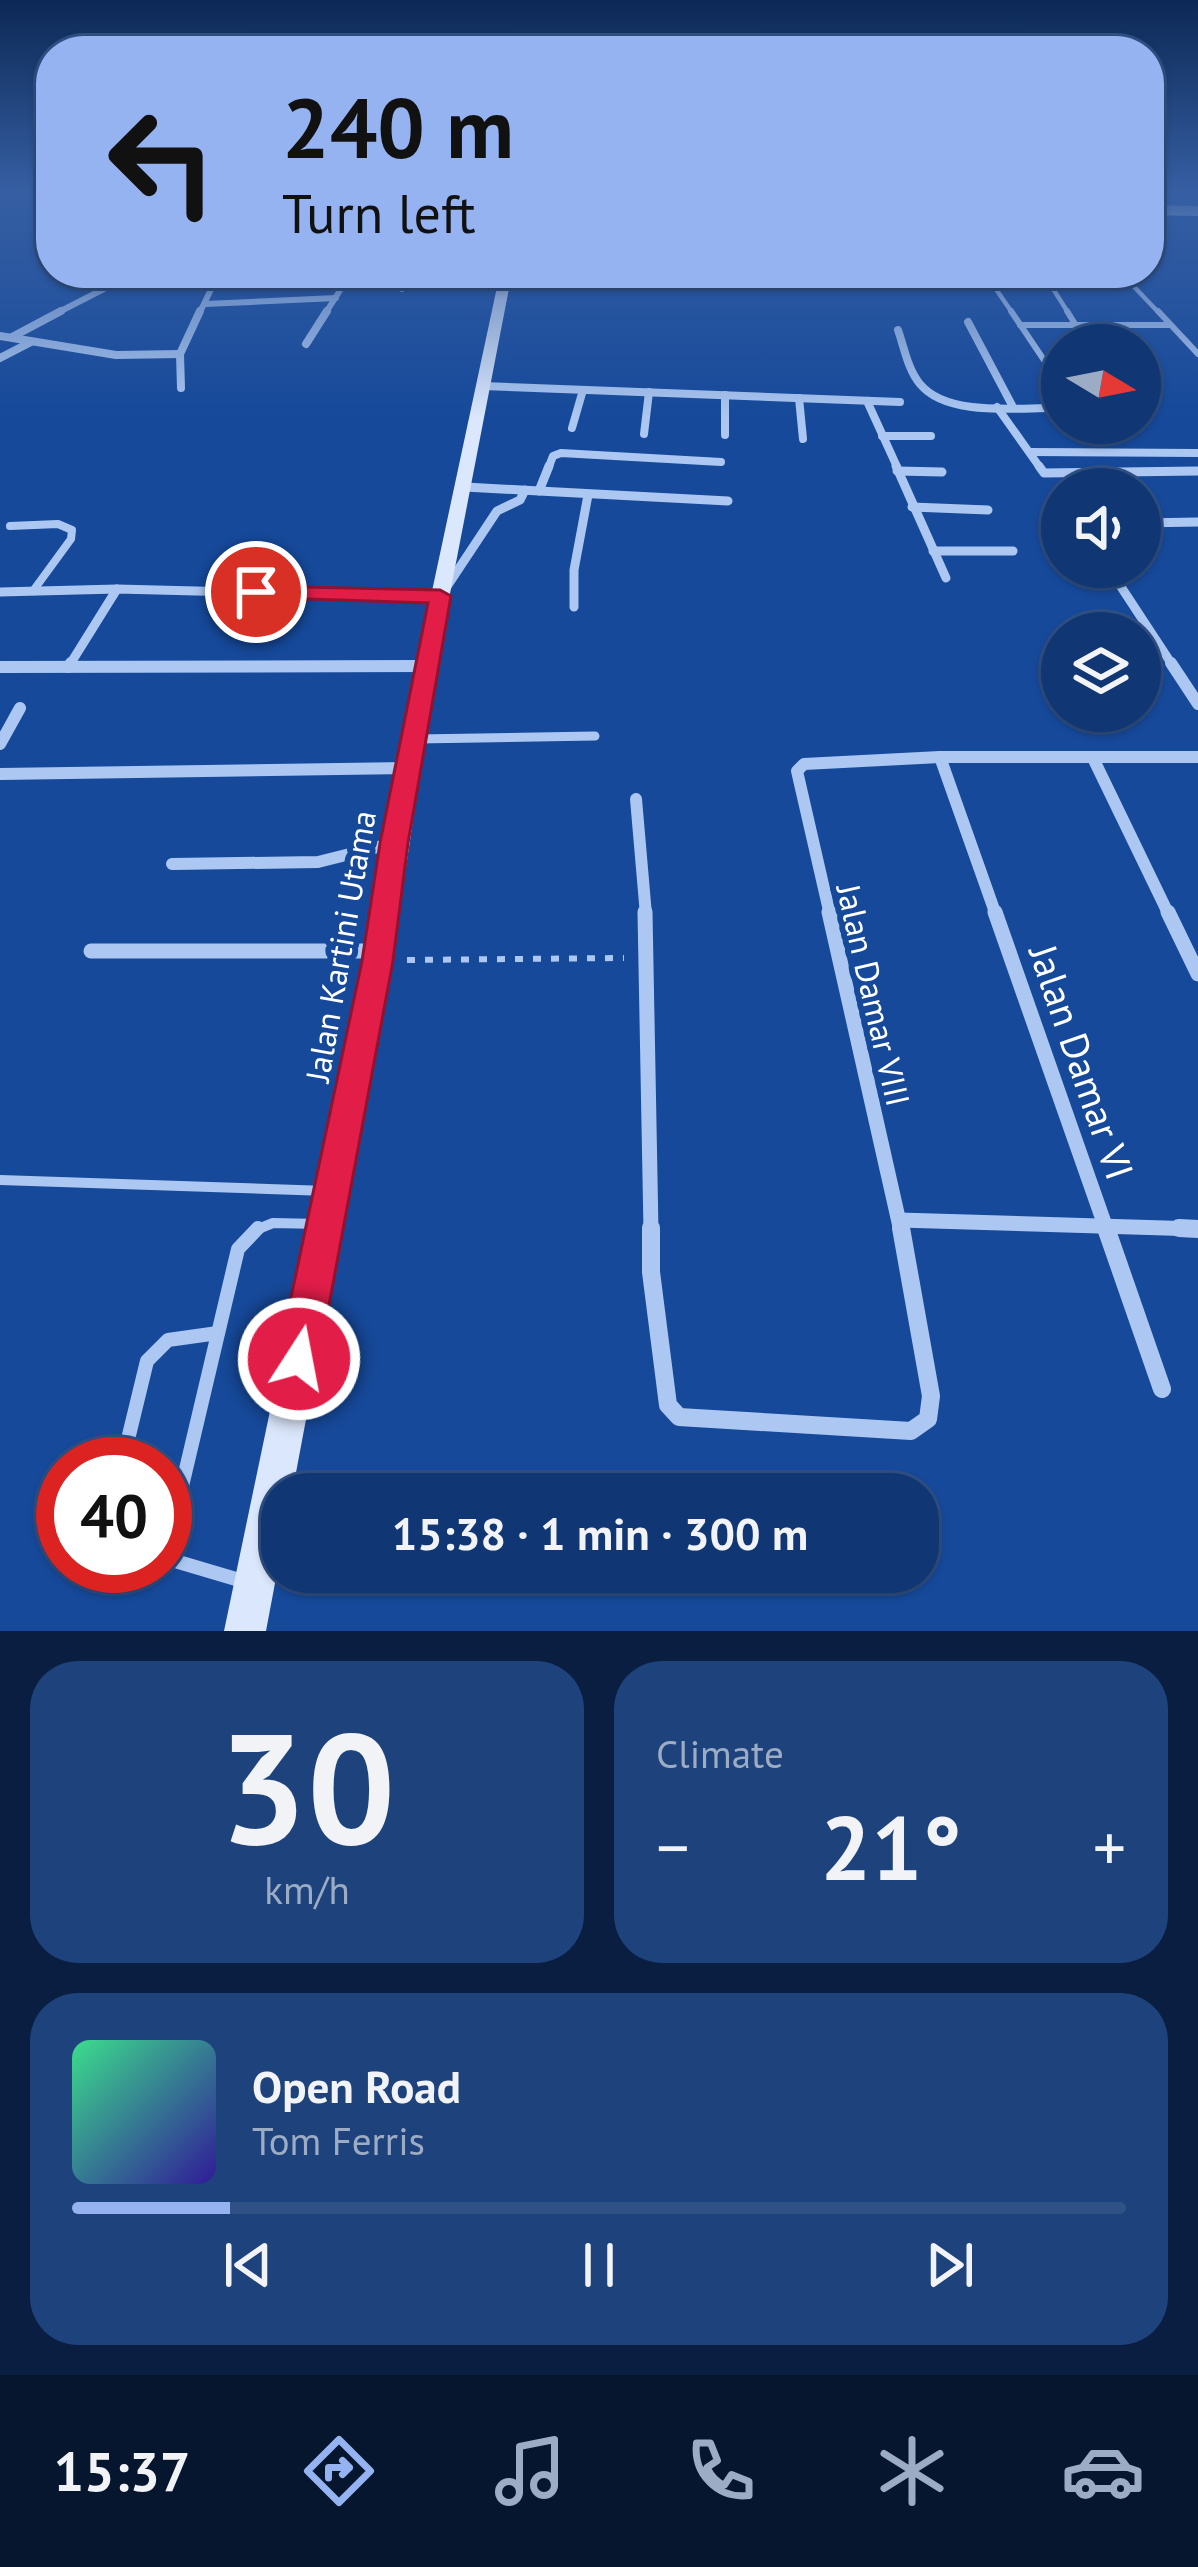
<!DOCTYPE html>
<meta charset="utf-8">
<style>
body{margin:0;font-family:"PT Sans",sans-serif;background:#1e427c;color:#f1f3f6;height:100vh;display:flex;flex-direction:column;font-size:45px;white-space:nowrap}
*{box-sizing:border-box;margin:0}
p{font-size:39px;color:#9cacc5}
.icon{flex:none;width:66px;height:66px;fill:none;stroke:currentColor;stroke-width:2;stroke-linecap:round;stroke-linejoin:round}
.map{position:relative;height:1631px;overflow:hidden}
.panel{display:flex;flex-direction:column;gap:30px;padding:30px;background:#091e40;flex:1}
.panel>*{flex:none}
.guide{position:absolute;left:36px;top:36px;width:1128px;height:252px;border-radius:48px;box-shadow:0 3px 9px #0004,0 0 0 3px #305186;background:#95b2f1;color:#111;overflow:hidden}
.needle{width:78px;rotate:100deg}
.fabs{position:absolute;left:1041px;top:324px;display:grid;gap:24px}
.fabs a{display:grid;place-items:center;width:120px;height:120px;border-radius:50%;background:#103774;box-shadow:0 3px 9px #0004,0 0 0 3px #305186;font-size:60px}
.speed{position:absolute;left:36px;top:1437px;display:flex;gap:24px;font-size:60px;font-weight:700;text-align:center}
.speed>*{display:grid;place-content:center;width:156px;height:156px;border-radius:50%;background:#103774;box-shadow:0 3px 9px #0004,0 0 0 3px #305186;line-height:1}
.speed .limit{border:18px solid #d22;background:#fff;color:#111}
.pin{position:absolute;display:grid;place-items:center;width:102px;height:102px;color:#fff;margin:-51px;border:6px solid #fff;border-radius:50%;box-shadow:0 3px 12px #0007}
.me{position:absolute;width:132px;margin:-66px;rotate:11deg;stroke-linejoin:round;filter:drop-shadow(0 0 9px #0008)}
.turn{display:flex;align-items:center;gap:42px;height:252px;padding:0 48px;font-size:54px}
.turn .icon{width:156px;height:156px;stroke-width:2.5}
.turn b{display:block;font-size:84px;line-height:102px}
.big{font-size:90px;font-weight:700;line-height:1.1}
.panel .card{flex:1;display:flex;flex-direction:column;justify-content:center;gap:18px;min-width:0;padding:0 42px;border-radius:48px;background:#1e427c}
.panel .dial{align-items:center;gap:0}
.dial b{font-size:156px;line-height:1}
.song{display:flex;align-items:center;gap:36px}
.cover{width:144px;height:144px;border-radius:18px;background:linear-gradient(135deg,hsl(150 70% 55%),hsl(250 70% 35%))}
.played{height:12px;border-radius:6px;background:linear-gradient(90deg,#95b2f1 15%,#305186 15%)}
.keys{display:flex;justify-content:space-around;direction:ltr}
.heat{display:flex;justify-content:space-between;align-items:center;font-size:66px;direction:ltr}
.panel .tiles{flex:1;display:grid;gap:30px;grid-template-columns:1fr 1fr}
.card:last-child{grid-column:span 2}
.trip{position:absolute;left:261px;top:1473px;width:678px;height:120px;border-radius:48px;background:#103774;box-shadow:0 3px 9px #0004,0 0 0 3px #305186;font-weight:700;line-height:120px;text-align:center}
.tabs{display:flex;height:192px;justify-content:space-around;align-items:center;background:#06162e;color:#9cacc5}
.tabs .icon{width:84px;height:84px}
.tabs .current{color:#95b2f1}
.tabs b{font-size:54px;color:#f1f3f6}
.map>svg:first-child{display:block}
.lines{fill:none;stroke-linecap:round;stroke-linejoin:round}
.path{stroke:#acc8f2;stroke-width:6;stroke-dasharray:8 10;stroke-linecap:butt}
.lane-far5{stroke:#acc8f2;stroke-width:4.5}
.lane-far4{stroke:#acc8f2;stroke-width:6}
.lane-far3{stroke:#acc8f2;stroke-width:8}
.lane-far2{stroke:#acc8f2;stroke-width:9}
.lane-far1{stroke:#acc8f2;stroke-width:10}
.lane{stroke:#acc8f2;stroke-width:14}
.street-far5{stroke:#acc8f2;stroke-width:6}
.street-far4{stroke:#acc8f2;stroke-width:8}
.street-far3{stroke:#acc8f2;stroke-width:9}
.street-far2{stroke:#acc8f2;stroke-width:12}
.street-far1{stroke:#acc8f2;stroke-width:15}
.street{stroke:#acc8f2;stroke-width:18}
.secondary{fill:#dbe7fc;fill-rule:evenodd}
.highway{fill:#fff;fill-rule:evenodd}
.route{fill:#e11d48;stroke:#92132f;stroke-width:3}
.labels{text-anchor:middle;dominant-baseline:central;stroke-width:12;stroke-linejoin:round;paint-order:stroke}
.street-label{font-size:33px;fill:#fff;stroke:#16499a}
.near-street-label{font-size:39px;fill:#fff;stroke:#16499a}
</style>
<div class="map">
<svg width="1198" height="1631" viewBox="0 0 1198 1631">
<rect width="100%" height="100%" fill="#16499a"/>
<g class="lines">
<polyline class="path" points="407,960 624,958"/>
<g class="lane-far5">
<polyline points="985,273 1013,314"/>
<polyline points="1043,273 1069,314"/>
<polyline points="1121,273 1160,314"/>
</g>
<g class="lane-far4">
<polyline points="1011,311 1052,372"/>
<polyline points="1067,311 1075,324"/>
<polyline points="1158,311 1198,354"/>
<polyline points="1020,325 1170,325"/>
</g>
<polyline class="lane-far3" points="10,526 58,524 72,530 71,539 33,591"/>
<polyline class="lane-far2" points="417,739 595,736"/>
<g class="lane-far1">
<polyline points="0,1180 327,1191"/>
<polyline points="253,1231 273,1223 320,1224"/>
</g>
<g class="lane">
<polyline points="122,1464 147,1361 168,1340 218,1333"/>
<polyline points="165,1558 238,1249 258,1228"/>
<polyline points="165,1558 246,1582"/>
</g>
<g class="street-far5">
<polyline points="738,273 757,279"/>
<polyline points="402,289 409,273"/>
<polyline points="205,304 336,298"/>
<polyline points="55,314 135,273"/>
<polyline points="199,314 219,273"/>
<polyline points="325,314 351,273"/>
</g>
<g class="street-far4">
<polyline points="968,322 1013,407"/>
<path d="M898,330C904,347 908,370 920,384C946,416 1014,408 1051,408"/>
<polyline points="0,336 116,355 180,354"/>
<polyline points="12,337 61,311"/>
<polyline points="306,344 327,311"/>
<polyline points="0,358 31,342"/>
<polyline points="483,386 900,402"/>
<polyline points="181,388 180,354 200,311"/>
<polyline points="725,395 725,435"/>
<polyline points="799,398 803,439"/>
<polyline points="867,401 898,469"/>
<polyline points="997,407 1041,469"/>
<polyline points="572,428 583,390"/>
<polyline points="644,434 649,392"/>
<polyline points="882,436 931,436"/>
<polyline points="1030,452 1198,453"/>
<polyline points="548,469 553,456 561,453 721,462"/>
</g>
<g class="street-far3">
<polyline points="896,466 946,578"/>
<polyline points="1039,466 1044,473 1198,471"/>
<polyline points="897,471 942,472"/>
<polyline points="465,487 539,491 549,466"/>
<polyline points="539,491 728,501"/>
<polyline points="912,507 988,510"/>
<polyline points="1140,523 1198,522"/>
<polyline points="933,551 1013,551"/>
<polyline points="1108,567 1173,666"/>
<polyline points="0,592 117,589 440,597 497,511 520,500 525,490"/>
<polyline points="574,607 574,570 588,495"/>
<polyline points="69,666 117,589"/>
</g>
<g class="street-far2">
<polyline points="1171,663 1198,704"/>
<polyline points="0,667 426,666"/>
<polyline points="68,667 71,663"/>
<polyline points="0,744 20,708"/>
<polyline points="940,757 996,915"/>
<polyline points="1093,758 1169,915"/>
<polyline points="0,774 407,768"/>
<polyline points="636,799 646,915"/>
<polyline points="172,864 318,862 394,843"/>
<polyline points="830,915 797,771 804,764 940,757 1198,757"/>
</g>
<g class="street-far1">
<polyline points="645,912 651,1231"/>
<polyline points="829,912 901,1231"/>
<polyline points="995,912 1107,1231"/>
<polyline points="1168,912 1198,974"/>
<polyline points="91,951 378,951"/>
<polyline points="899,1220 1198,1229"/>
</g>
<g class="street">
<polyline points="651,1228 651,1272 668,1405 679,1417 911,1431 928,1419 931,1396 901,1228"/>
<polyline points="1106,1228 1162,1389"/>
<polyline points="1179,1228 1198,1229"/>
</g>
<polygon class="secondary" points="500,273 512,273 436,666 392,961 292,1494 282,1494 282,1546 266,1631 224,1631 364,961 416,666"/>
<polygon class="highway" points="1149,205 1198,206 1198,216 1149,215"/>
</g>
<linearGradient id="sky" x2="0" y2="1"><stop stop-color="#0c2855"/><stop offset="0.46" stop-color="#365fa3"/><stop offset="1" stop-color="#365fa3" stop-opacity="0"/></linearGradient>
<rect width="1198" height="419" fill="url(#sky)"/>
<polygon class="route" points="256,586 440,590 451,596 408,843 393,961 319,1359 313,1374 299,1380 284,1374 278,1359 362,961 380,843 428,603 248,597 245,592"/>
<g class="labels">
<g class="street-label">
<text transform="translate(340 946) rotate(-80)">Jalan Kartini Utama</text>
<text transform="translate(874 995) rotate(77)">Jalan Damar VIII</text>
</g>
<g class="near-street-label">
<text transform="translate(1082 1062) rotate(71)">Jalan Damar VI</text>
</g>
</g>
</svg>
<div class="fabs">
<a><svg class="needle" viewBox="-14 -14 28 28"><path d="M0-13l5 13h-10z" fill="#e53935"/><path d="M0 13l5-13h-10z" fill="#9cacc5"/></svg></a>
<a><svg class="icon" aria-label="sound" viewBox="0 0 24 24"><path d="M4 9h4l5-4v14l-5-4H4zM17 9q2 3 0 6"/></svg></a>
<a><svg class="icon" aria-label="layers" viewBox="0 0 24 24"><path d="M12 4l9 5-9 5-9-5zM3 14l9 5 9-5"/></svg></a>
</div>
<div class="speed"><div class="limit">40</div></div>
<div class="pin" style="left:256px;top:592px;background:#d93025"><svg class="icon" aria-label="arrive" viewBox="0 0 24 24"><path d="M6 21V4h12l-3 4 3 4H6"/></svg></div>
<svg class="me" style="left:299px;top:1359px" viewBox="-20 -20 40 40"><circle r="17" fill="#e11d48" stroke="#fff" stroke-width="3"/><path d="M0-11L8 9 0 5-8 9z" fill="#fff"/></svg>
<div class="trip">15:38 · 1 min · 300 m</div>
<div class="guide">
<div class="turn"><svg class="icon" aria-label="left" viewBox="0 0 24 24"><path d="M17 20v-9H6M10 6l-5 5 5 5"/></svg><div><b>240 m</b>Turn left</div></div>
</div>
</div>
<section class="panel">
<div class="tiles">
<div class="card dial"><b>30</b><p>km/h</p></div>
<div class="card"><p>Climate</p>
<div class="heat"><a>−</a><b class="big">21°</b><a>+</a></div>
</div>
<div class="card">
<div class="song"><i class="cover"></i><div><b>Open Road</b><p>Tom Ferris</p></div></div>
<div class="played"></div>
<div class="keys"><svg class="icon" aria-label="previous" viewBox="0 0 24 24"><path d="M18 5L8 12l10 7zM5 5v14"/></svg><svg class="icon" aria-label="pause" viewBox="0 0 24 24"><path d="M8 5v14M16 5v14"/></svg><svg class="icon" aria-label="next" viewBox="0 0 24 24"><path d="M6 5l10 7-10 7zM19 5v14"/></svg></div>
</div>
</div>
</section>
<nav class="tabs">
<b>15:37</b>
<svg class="icon current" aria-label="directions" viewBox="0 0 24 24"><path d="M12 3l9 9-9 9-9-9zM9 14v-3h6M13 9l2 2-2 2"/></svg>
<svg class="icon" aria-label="music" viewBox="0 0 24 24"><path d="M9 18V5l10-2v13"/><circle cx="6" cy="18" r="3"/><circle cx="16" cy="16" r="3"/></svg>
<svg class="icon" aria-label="phone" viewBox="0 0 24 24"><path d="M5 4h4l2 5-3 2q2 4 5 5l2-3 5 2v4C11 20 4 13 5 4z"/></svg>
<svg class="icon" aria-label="climate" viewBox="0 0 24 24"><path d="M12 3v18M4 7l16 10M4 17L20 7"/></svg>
<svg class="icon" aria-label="car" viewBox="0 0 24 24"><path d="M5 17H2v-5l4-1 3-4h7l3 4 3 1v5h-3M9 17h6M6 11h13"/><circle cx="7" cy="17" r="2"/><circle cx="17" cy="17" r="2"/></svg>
</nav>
